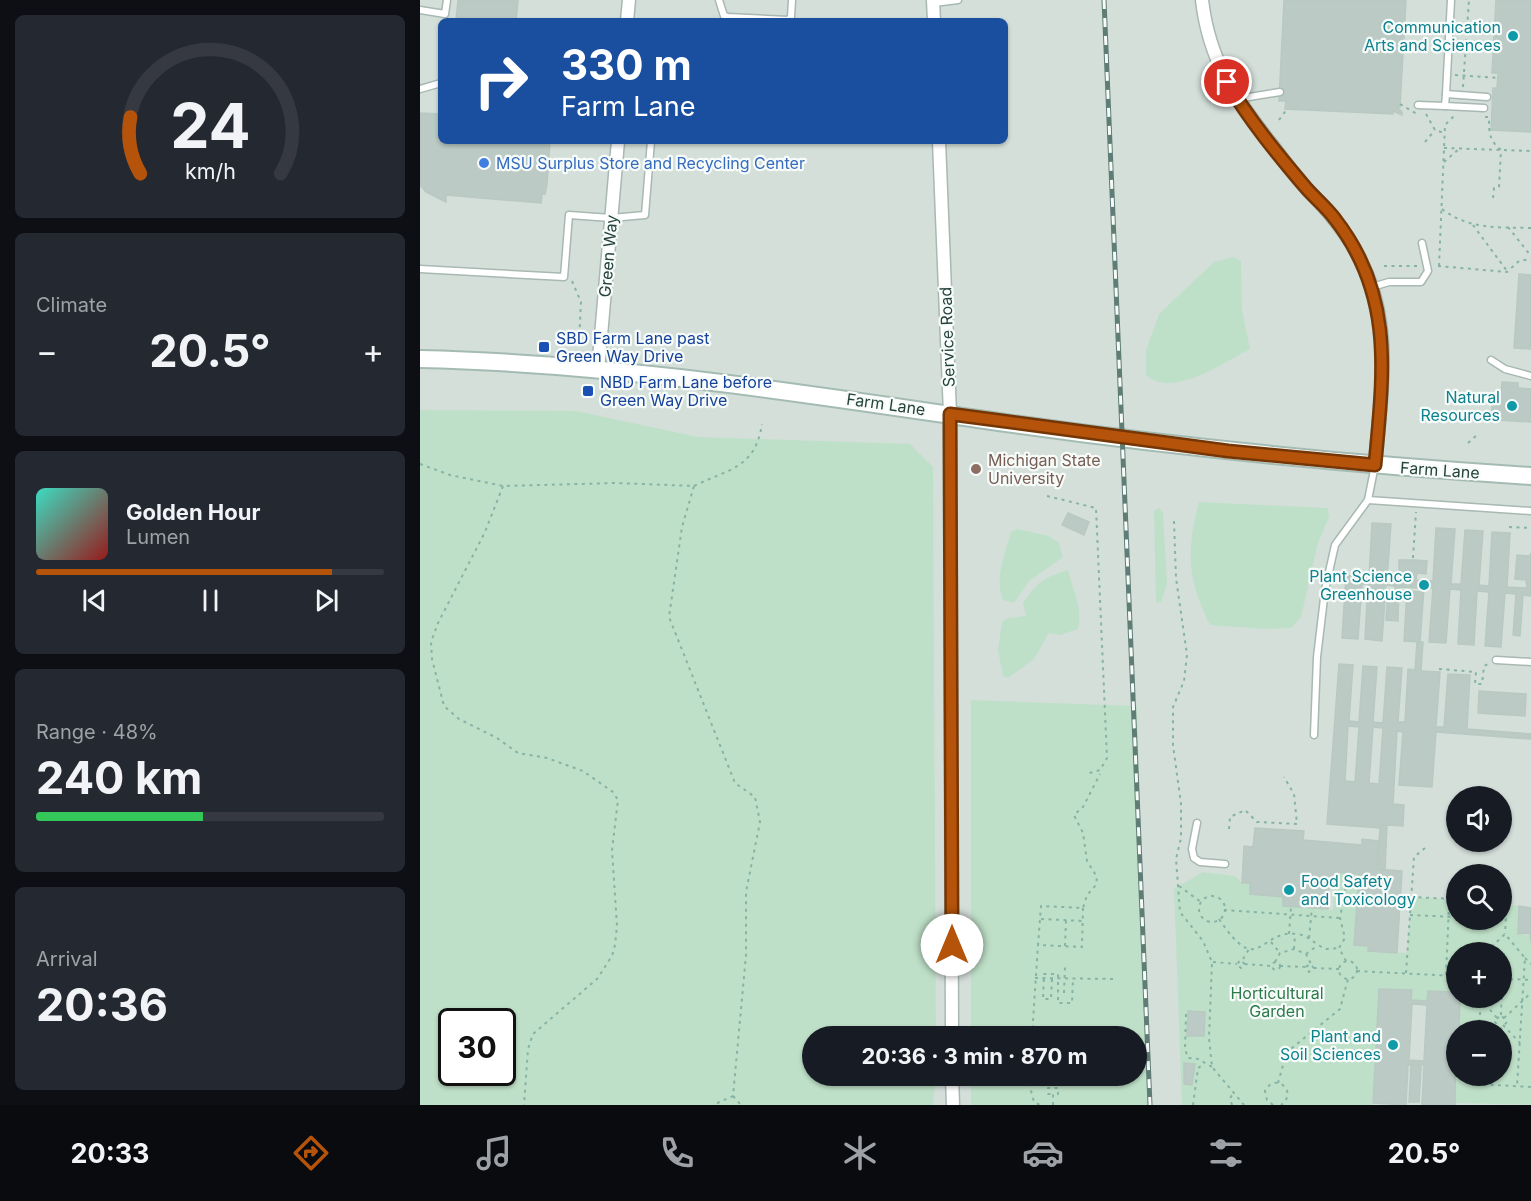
<!DOCTYPE html>
<meta charset="utf-8">
<style>
body{margin:0;font-family:Inter,sans-serif;background:#242831;color:#f1f3f6;height:100vh;display:flex;flex-direction:column;font-size:22px;white-space:nowrap}
*{box-sizing:border-box;margin:0}
p{font-size:20px;color:#9ea1a6}
.icon{flex:none;width:33px;height:33px;fill:none;stroke:currentColor;stroke-width:2;stroke-linecap:round;stroke-linejoin:round}
.map{position:relative;flex:1;overflow:hidden}
.details{display:flex;flex-direction:column;gap:15px;padding:15px;background:#0d0f14;width:420px}
.details>*{flex:none}
.top-card{position:absolute;left:18px;top:18px;width:570px;height:126px;border-radius:9px;box-shadow:0 2px 4px #0004;background:#1a4fa0;color:#fff;overflow:hidden}
.fabs{position:absolute;left:1026px;top:786px;display:grid;gap:12px}
.fabs a{display:grid;place-items:center;width:66px;height:66px;border-radius:50%;background:#171b24;box-shadow:0 2px 4px #0004;font-size:30px}
.speed{position:absolute;left:18px;top:1008px;display:flex;gap:12px;font-size:30px;font-weight:700;text-align:center}
.speed>*{display:grid;place-content:center;width:78px;height:78px;border-radius:50%;background:#171b24;box-shadow:0 2px 4px #0004;line-height:1}
.speed .limit{border:3px solid #111;border-radius:9px;background:#fff;color:#111}
.pin{position:absolute;display:grid;place-items:center;width:51px;height:51px;color:#fff;margin:-26px;border:3px solid #fff;border-radius:50%;box-shadow:0 2px 6px #0007}
.me{position:absolute;width:66px;margin:-33px;rotate:0deg;stroke-linejoin:round;filter:drop-shadow(0 0 4px #0008)}
.turn{display:flex;align-items:center;gap:21px;height:126px;padding:0 24px;font-size:27px}
.turn .icon{width:78px;height:78px;stroke-width:2.5}
.turn b{display:block;font-size:42px;line-height:51px}
.big{font-size:45px;font-weight:700;line-height:1.1}
.details .card{flex:1;display:flex;flex-direction:column;justify-content:center;gap:9px;min-width:0;padding:0 21px;border-radius:9px;background:#242831}
.details .dial{align-items:center;gap:0}
.dial svg{height:156px;overflow:visible;fill:none;stroke:#363941;stroke-width:7;stroke-linecap:round;text-anchor:middle}
.dial text{fill:#f1f3f6;stroke:none}
.song{display:flex;align-items:center;gap:18px}
.cover{width:72px;height:72px;border-radius:9px;background:linear-gradient(135deg,hsl(170 70% 55%),hsl(0 70% 35%))}
.played{height:6px;border-radius:3px;background:linear-gradient(90deg,#b45309 85%,#363941 85%)}
.keys{display:flex;justify-content:space-around;direction:ltr}
.heat{display:flex;justify-content:space-between;align-items:center;font-size:33px;direction:ltr}
.charge{height:9px;border-radius:4px;background:linear-gradient(90deg,#34c759 48%,#363941 0)}
.trip{position:absolute;left:382px;top:1026px;width:345px;height:60px;border-radius:30px;background:#171b24;box-shadow:0 2px 4px #0004;font-weight:700;line-height:60px;text-align:center}
.tab-bar{display:flex;height:96px;justify-content:space-around;align-items:center;background:#090b0e;color:#9ea1a6}
.tab-bar .icon{width:42px;height:42px}
.tab-bar .current{color:#b45309}
.tab-bar b{font-size:27px;color:#f1f3f6}
main{display:flex;flex:1;min-height:0}
.map>svg:first-child{display:block}
.built{fill:#d4dfda;fill-rule:evenodd}
.green{fill:#bfe0c8;fill-rule:evenodd}
.building{fill:#bbcac4;stroke:#b8c9c2;stroke-width:1.5;fill-rule:evenodd}
.lines{fill:none;stroke-linecap:round;stroke-linejoin:round}
.lane-casing{stroke:#a8b8b2;stroke-width:9}
.street-casing{stroke:#a8b8b2;stroke-width:15}
.secondary-casing{stroke:#a4bbb3;stroke-width:20}
.path{stroke:#86b3a5;stroke-width:2;stroke-dasharray:3 4.5;stroke-linecap:butt}
.lane{stroke:#fff;stroke-width:6}
.street{stroke:#fff;stroke-width:12}
.secondary{stroke:#fff;stroke-width:16}
.rail-casing{stroke:#5f7d75;stroke-width:5}
.rail{stroke:#f7fbf9;stroke-width:3;stroke-dasharray:9;stroke-linecap:butt}
.route-casing{stroke:#753606;stroke-width:15}
.route{stroke:#b45309;stroke-width:10}
.culture-dot{fill:#0f9aa8;stroke:#f7fbf9;stroke-width:2}
.shop-dot{fill:#3f7fe0;stroke:#f7fbf9;stroke-width:2}
.transit-dot{fill:#1a4fb4;stroke:#f7fbf9;stroke-width:2}
.education-dot{fill:#8d6e63;stroke:#f7fbf9;stroke-width:2}
.labels{text-anchor:middle;dominant-baseline:central;stroke-width:4.5;stroke-linejoin:round;paint-order:stroke}
.culture-label{font-size:16px;fill:#0d838f;stroke:#f7fbf9;text-anchor:end}
.shop-label{font-size:16px;fill:#366cbe;stroke:#f7fbf9;text-anchor:start}
.street-label{font-size:16px;fill:#24423a;stroke:#f7fbf9}
.transit-label{font-size:16px;fill:#164399;stroke:#f7fbf9;text-anchor:start}
.education-label{font-size:16px;fill:#785e54;stroke:#f7fbf9;text-anchor:start}
.park-label{font-size:16px;fill:#2d7a4b;stroke:#f7fbf9}
</style>
<main>
<section class="details">
<div class="card dial"><svg viewBox="0 0 100 80">
<path d="M14 69A42 42 0 1 1 86 69"/>
<path d="M14 69A42 42 0 0 1 9 40" stroke="#b45309"/>
<text x="50" y="56" font-size="32" font-weight="700">24</text>
<text x="50" y="72" font-size="11">km/h</text>
</svg></div>
<div class="card"><p>Climate</p>
<div class="heat"><a>−</a><b class="big">20.5°</b><a>+</a></div>
</div>
<div class="card">
<div class="song"><i class="cover"></i><div><b>Golden Hour</b><p>Lumen</p></div></div>
<div class="played"></div>
<div class="keys"><svg class="icon" aria-label="previous" viewBox="0 0 24 24"><path d="M18 5L8 12l10 7zM5 5v14"/></svg><svg class="icon" aria-label="pause" viewBox="0 0 24 24"><path d="M8 5v14M16 5v14"/></svg><svg class="icon" aria-label="next" viewBox="0 0 24 24"><path d="M6 5l10 7-10 7zM19 5v14"/></svg></div>
</div>
<div class="card"><p>Range · 48%</p><b class="big">240 km</b><div class="charge"></div></div>
<div class="card"><p>Arrival</p><b class="big">20:36</b></div>
</section>
<div class="map">
<svg width="1111" height="1105" viewBox="0 0 1111 1105">
<rect width="100%" height="100%" fill="#e6efeb"/>
<path class="built" d="M0,0H1111V1105H0ZM21,21H585V141H21ZM1036,796H1082V842H1036ZM1036,874H1082V920H1036ZM1036,952H1082V998H1036ZM32,1022H82V1072H32ZM1036,1030H1082V1076H1036ZM393,1036H717V1076H393Z"/>
<g class="green">
<path d="M813,257L821,261L822,310L830,349C803,363 752,399 726,375V350L739,314L794,262Z"/>
<path d="M0,410L156,411L278,437L490,444L513,467L516,1036H393V1076H516L513,1105H0ZM32,1022H82V1072H32Z"/>
<path d="M779,502L908,508L909,517L898,543L881,617L871,628L843,629L790,625C767,579 766,551 779,502Z"/>
<polygon points="739,508 743,513 747,584 741,602 736,603 734,511"/>
<path d="M597,529L629,536L639,543L643,557L609,581L594,603L583,600C574,579 585,553 591,532Z"/>
<path d="M648,570C653,592 663,606 658,629L640,635L629,633L614,659L588,678L583,676L578,650L582,622L588,618L606,616L603,603C615,584 626,576 648,570Z"/>
<polygon points="551,700 717,706 728,1105 551,1105 551,1076 717,1076 717,1036 551,1036"/>
<polygon points="783,872 815,876 822,883 830,883 830,894 863,897 863,906 913,910 915,872 939,874 948,951 987,953 991,897 1036,900 1036,920 1082,920 1082,904 1099,906 1098,934 1110,935 1111,942 1111,1105 1035,1103 1036,1071 1036,1076 1082,1076 1082,1030 1039,1030 1040,998 1082,998 1082,952 1036,952 1036,992 1008,991 1007,1001 991,1000 991,990 959,989 952,1105 762,1105 754,889"/>
</g>
<g class="building">
<polygon points="38,0 98,0 96,21 36,21"/>
<polygon points="864,0 986,0 980,107 977,107 982,112 982,115 973,111 973,114 865,109 866,101 859,101"/>
<polygon points="1076,0 1111,0 1111,132 1071,130 1073,88 1077,88 1078,73 1072,73"/>
<polygon points="0,113 21,114 21,141 130,141 127,184 125,194 122,194 121,203 26,195 26,202 6,192 0,185"/>
<polygon points="1099,274 1111,275 1111,349 1094,348"/>
<polygon points="1082,382 1098,383 1098,388 1111,389 1111,422 1078,420 1078,416 1069,415 1070,411 1072,411 1072,396 1081,396"/>
<polygon points="648,513 669,522 664,535 642,525"/>
<polygon points="952,523 971,524 967,579 988,580 988,572 979,572 979,560 995,560 1007,561 1006,574 997,573 996,580 1013,581 1016,528 1035,529 1031,584 1041,584 1045,530 1063,531 1059,585 1069,586 1072,532 1090,533 1087,587 1107,588 1106,580 1095,579 1097,555 1110,556 1111,553 1111,596 1103,595 1100,636 1093,635 1096,594 1085,593 1081,647 1065,646 1069,592 1057,591 1054,645 1038,644 1041,590 1030,589 1026,643 1009,642 1013,588 1004,588 1000,642 984,641 987,591 1000,592 1000,588 979,587 978,621 966,620 968,590 975,590 975,586 966,585 962,641 945,639 948,584 942,584 938,639 922,638 926,575 949,577"/>
<path d="M997,642H1003L1001,671L1020,672L1016,727H1024L1028,674L1050,675L1047,729L1111,734V739L1016,732L1012,787L979,785L983,732L977,731L973,804L984,805L983,826L967,825L965,870L957,869L960,828L907,824L919,664L933,665L929,721L939,722L943,666L957,667L953,722L963,723L967,667L982,668L978,722H985L988,669L995,670ZM928,726L939,727L935,782L925,781ZM953,727L963,728L959,784L949,783Z"/>
<polygon points="1059,691 1106,694 1105,716 1058,713"/>
<polygon points="835,828 884,831 883,840 942,845 942,839 959,841 957,869 982,871 977,953 948,951 948,946 934,945 939,874 915,872 915,886 909,885 908,909 863,906 863,897 830,894 830,883 822,883 824,846 833,847"/>
<polygon points="1099,906 1111,908 1111,942 1110,933 1098,934"/>
<path d="M959,989L992,990L991,1000L1007,1001L1008,991L1036,992V998H1040L1039,1030H1036L1035,1105H1002L1004,1065H997L1001,1067L999,1102H989L991,1066L994,1065H988L986,1105L953,1103ZM992,1004L1007,1005L1004,1061L989,1060Z"/>
<polygon points="768,1011 785,1012 784,1036 767,1036"/>
<polygon points="764,1063 775,1064 772,1085 764,1084"/>
</g>
<g class="lines">
<g class="lane-casing">
<g id="lane">
<polyline points="299,0 304,16 308,17 368,20 371,17 372,0"/>
<polyline points="1031,0 1026,94 1067,97"/>
<polyline points="514,3 538,0"/>
<polyline points="0,10 25,14 27,0"/>
<polyline points="0,89 21,83"/>
<polyline points="817,99 860,92"/>
<polyline points="998,105 1025,106 1026,94"/>
<polyline points="1025,106 1064,108"/>
<polyline points="0,269 144,277 149,215 191,218 225,215 231,141"/>
<polyline points="952,287 969,282 1001,282 1008,271 1002,243"/>
<polyline points="1071,360 1085,369 1111,376"/>
<polyline points="948,500 1111,511"/>
<polyline points="1076,660 1111,662"/>
<polyline points="894,735 897,657 905,590 915,545 948,500 955,465"/>
<polyline points="777,823 772,849 774,858 780,862 805,864"/>
</g>
</g>
<g class="street-casing">
<g id="street">
<polyline points="513,0 514,21"/>
<path d="M782,0C789,61 815,98 852,145C864,160 875,177 889,191C916,219 938,247 951,285C971,343 960,405 955,465"/>
<polyline points="207,21 209,0"/>
<polyline points="519,141 530,414 532,1036"/>
<polyline points="178,370 198,141"/>
<polyline points="532,1076 533,1105"/>
</g>
</g>
<g class="secondary-casing">
<path id="secondary" d="M0,359C188,363 373,392 558,419C742,446 926,464 1111,476"/>
</g>
<g class="path">
<polyline points="1035,75 1078,78"/>
<polyline points="1043,87 1049,0"/>
<polyline points="980,104 997,114"/>
<polyline points="1006,114 1015,130 1024,133"/>
<path d="M1065,117H1069C1069,133 1069,140 1081,150L1079,187L1074,188L1073,198"/>
<polyline points="859,120 867,109"/>
<polyline points="1005,142 1015,130"/>
<polyline points="1024,148 1111,151"/>
<polyline points="1024,162 1040,148"/>
<path d="M1022,209C1050,230 1077,227 1111,228"/>
<polyline points="1053,225 1087,271"/>
<polyline points="1088,227 1111,256"/>
<polyline points="964,266 1000,266"/>
<polyline points="1018,266 1087,272 1099,261 1111,259"/>
<polyline points="1019,266 1025,125 1035,115"/>
<polyline points="152,281 161,302 159,343"/>
<polyline points="1059,412 1067,413"/>
<polyline points="1048,443 1057,435"/>
<polyline points="0,464 30,475 83,486 196,483 274,486 262,527 249,617 315,783 335,797 340,822 326,892 326,955 313,1096 293,1105"/>
<polyline points="83,486 65,532 18,623 11,642 12,659 24,706 39,719 77,738 98,753 127,758 163,771 193,792 198,800 192,850 197,926 195,945 192,956 177,979 113,1034 108,1049 104,1105"/>
<path d="M274,486C311,468 335,468 342,424"/>
<polyline points="627,496 676,508 687,758 680,770 666,774"/>
<polyline points="754,521 756,578 767,655 764,681 753,707 753,745 761,804 761,838 756,859 760,912 783,941 792,962 789,1038 792,1067 824,1105"/>
<polyline points="1089,527 1111,528"/>
<polyline points="993,558 996,512"/>
<polyline points="1019,669 1056,672 1055,684 1062,684 1064,666 1068,664"/>
<polyline points="809,829 810,817 825,810 837,822 877,824 874,794 864,777"/>
<polyline points="759,886 781,902"/>
<circle cx="792" cy="909" r="13"/>
<polyline points="991,897 1036,899"/>
<polyline points="1082,901 1087,901 1085,934"/>
<polyline points="663,908 662,947 618,945 621,906 663,908 667,895 676,885 677,877 667,861 663,833 654,815 663,807 680,774"/>
<polyline points="804,910 920,918"/>
<polyline points="990,915 1036,917"/>
<polyline points="621,919 663,921"/>
<path d="M799,919C840,980 838,929 877,934C889,935 895,945 906,949L919,948"/>
<polyline points="869,934 871,907"/>
<polyline points="889,938 892,908"/>
<polyline points="851,942 860,953"/>
<polyline points="645,946 646,920"/>
<polyline points="874,949 875,934"/>
<polyline points="1066,952 1085,934 1105,958 1097,1086"/>
<polyline points="886,954 898,945"/>
<polyline points="1105,958 1111,964"/>
<polyline points="823,959 829,949"/>
<polyline points="926,961 919,948 925,938 920,918 928,875"/>
<circle cx="928" cy="970" r="9"/>
<circle cx="856" cy="966" r="4"/>
<polyline points="793,962 817,964"/>
<polyline points="855,962 860,953 874,949 886,954 891,964"/>
<polyline points="825,964 820,960 817,965 821,968 825,964 852,966"/>
<polyline points="860,966 886,967"/>
<polyline points="894,968 890,964 886,967 889,972 894,968 919,969"/>
<polyline points="937,971 1036,976"/>
<polyline points="1082,971 1090,975 1089,982 1083,985"/>
<polyline points="1083,971 1084,953"/>
<polyline points="986,973 994,857 1005,848"/>
<polyline points="1026,975 1030,881"/>
<polyline points="615,978 697,979"/>
<polyline points="632,979 631,999 623,999 624,974 638,974 638,1003 652,1003 653,979"/>
<polyline points="1090,979 1111,980"/>
<polyline points="644,993 645,966"/>
<polyline points="766,1014 765,1049 768,1058 778,1059 792,1067"/>
<polyline points="1081,1015 1082,985"/>
<polyline points="1084,1018 1111,993"/>
<polyline points="1083,1025 1100,1043"/>
<polyline points="1059,1030 1061,999 1077,1018"/>
<polyline points="1070,1030 1076,1025"/>
<polyline points="1080,1030 1087,1022 1081,1015 1074,1021 1080,1028"/>
<polyline points="612,1036 618,945"/>
<polyline points="607,1076 614,1102 620,1105"/>
<polyline points="628,1076 633,1078 638,1076"/>
<polyline points="1057,1076 1056,1084 1111,1087"/>
<polyline points="858,1083 865,1058 872,1048 920,1009 928,979"/>
<polyline points="313,1096 321,1105"/>
<polyline points="633,1105 633,1094 638,1094 638,1088 628,1088 628,1094 633,1094"/>
<polyline points="773,1105 778,1068 784,1064"/>
<polyline points="812,1105 810,1098 814,1093"/>
<path d="M853,1105L847,1100L845,1091C855,1071 879,1092 861,1105"/>
</g>
<use href="#lane" class="lane"/>
<use href="#street" class="street"/>
<use href="#secondary" class="secondary"/>
<g class="rail-casing">
<polyline id="rail" points="684,0 730,1105"/>
</g>
<use href="#rail" class="rail"/>
</g>
<g class="lines">
<g class="route-casing">
<path id="route" d="M532,945L530,414L808,451L955,465C963,375 975,296 915,219C907,208 896,199 887,189C859,156 829,120 807,82"/>
</g>
<use href="#route" class="route"/>
</g>
<g class="culture-dot">
<circle cx="1093" cy="36" r="6"/>
<circle cx="1092" cy="406" r="6"/>
<circle cx="1004" cy="585" r="6"/>
<circle cx="869" cy="890" r="6"/>
<circle cx="973" cy="1045" r="6"/>
</g>
<circle class="shop-dot" cx="64" cy="163" r="6"/>
<g class="transit-dot">
<rect x="118" y="341" width="12" height="12" rx="3"/>
<rect x="162" y="385" width="12" height="12" rx="3"/>
</g>
<circle class="education-dot" cx="556" cy="469" r="6"/>
<g class="labels">
<g class="culture-label">
<text x="1081" y="27">Communication<tspan x="1081" dy="18">Arts and Sciences</tspan></text>
<text x="1080" y="397">Natural<tspan x="1080" dy="18">Resources</tspan></text>
<text x="992" y="576">Plant Science<tspan x="992" dy="18">Greenhouse</tspan></text>
<text x="881" y="881" text-anchor="start">Food Safety<tspan x="881" dy="18">and Toxicology</tspan></text>
<text x="961" y="1036">Plant and<tspan x="961" dy="18">Soil Sciences</tspan></text>
</g>
<g class="shop-label">
<text x="76" y="163">MSU Surplus Store and Recycling Center</text>
</g>
<g class="street-label">
<text transform="translate(188 256) rotate(-85)">Green Way</text>
<text transform="translate(527 337) rotate(-92)">Service Road</text>
<text transform="translate(466 404) rotate(8)">Farm Lane</text>
<text transform="translate(1020 470) rotate(4)">Farm Lane</text>
</g>
<g class="transit-label">
<text x="136" y="338">SBD Farm Lane past<tspan x="136" dy="18">Green Way Drive</tspan></text>
<text x="180" y="382">NBD Farm Lane before<tspan x="180" dy="18">Green Way Drive</tspan></text>
</g>
<g class="education-label">
<text x="568" y="460">Michigan State<tspan x="568" dy="18">University</tspan></text>
</g>
<g class="park-label">
<text x="857" y="993">Horticultural<tspan x="857" dy="18">Garden</tspan></text>
</g>
</g>
</svg>
<div class="fabs">
<a><svg class="icon" aria-label="sound" viewBox="0 0 24 24"><path d="M4 9h4l5-4v14l-5-4H4zM17 9q2 3 0 6"/></svg></a>
<a><svg class="icon" aria-label="search" viewBox="0 0 24 24"><circle cx="10" cy="10" r="6"/><path d="M15 15l6 6"/></svg></a>
<a>+</a>
<a>−</a>
</div>
<div class="speed"><div class="limit">30</div></div>
<div class="pin" style="left:807px;top:82px;background:#d93025"><svg class="icon" aria-label="arrive" viewBox="0 0 24 24"><path d="M6 21V4h12l-3 4 3 4H6"/></svg></div>
<svg class="me" style="left:532px;top:945px" viewBox="-20 -20 40 40"><circle r="19" fill="#fff"/><path d="M0-13L10 11 0 6-10 11z" fill="#b45309"/></svg>
<div class="trip">20:36 · 3 min · 870 m</div>
<div class="top-card">
<div class="turn"><svg class="icon" aria-label="right" viewBox="0 0 24 24"><path d="M7 20v-9h11M14 6l5 5-5 5"/></svg><div><b>330 m</b>Farm Lane</div></div>
</div>
</div>
</main>
<nav class="tab-bar">
<b>20:33</b>
<svg class="icon current" aria-label="directions" viewBox="0 0 24 24"><path d="M12 3l9 9-9 9-9-9zM9 14v-3h6M13 9l2 2-2 2"/></svg>
<svg class="icon" aria-label="music" viewBox="0 0 24 24"><path d="M9 18V5l10-2v13"/><circle cx="6" cy="18" r="3"/><circle cx="16" cy="16" r="3"/></svg>
<svg class="icon" aria-label="phone" viewBox="0 0 24 24"><path d="M5 4h4l2 5-3 2q2 4 5 5l2-3 5 2v4C11 20 4 13 5 4z"/></svg>
<svg class="icon" aria-label="climate" viewBox="0 0 24 24"><path d="M12 3v18M4 7l16 10M4 17L20 7"/></svg>
<svg class="icon" aria-label="car" viewBox="0 0 24 24"><path d="M5 17H2v-5l4-1 3-4h7l3 4 3 1v5h-3M9 17h6M6 11h13"/><circle cx="7" cy="17" r="2"/><circle cx="17" cy="17" r="2"/></svg>
<svg class="icon" aria-label="filters" viewBox="0 0 24 24"><path d="M4 7h16M4 17h16"/><circle cx="9" cy="7" r="2"/><circle cx="15" cy="17" r="2"/></svg>
<b>20.5°</b>
</nav>
